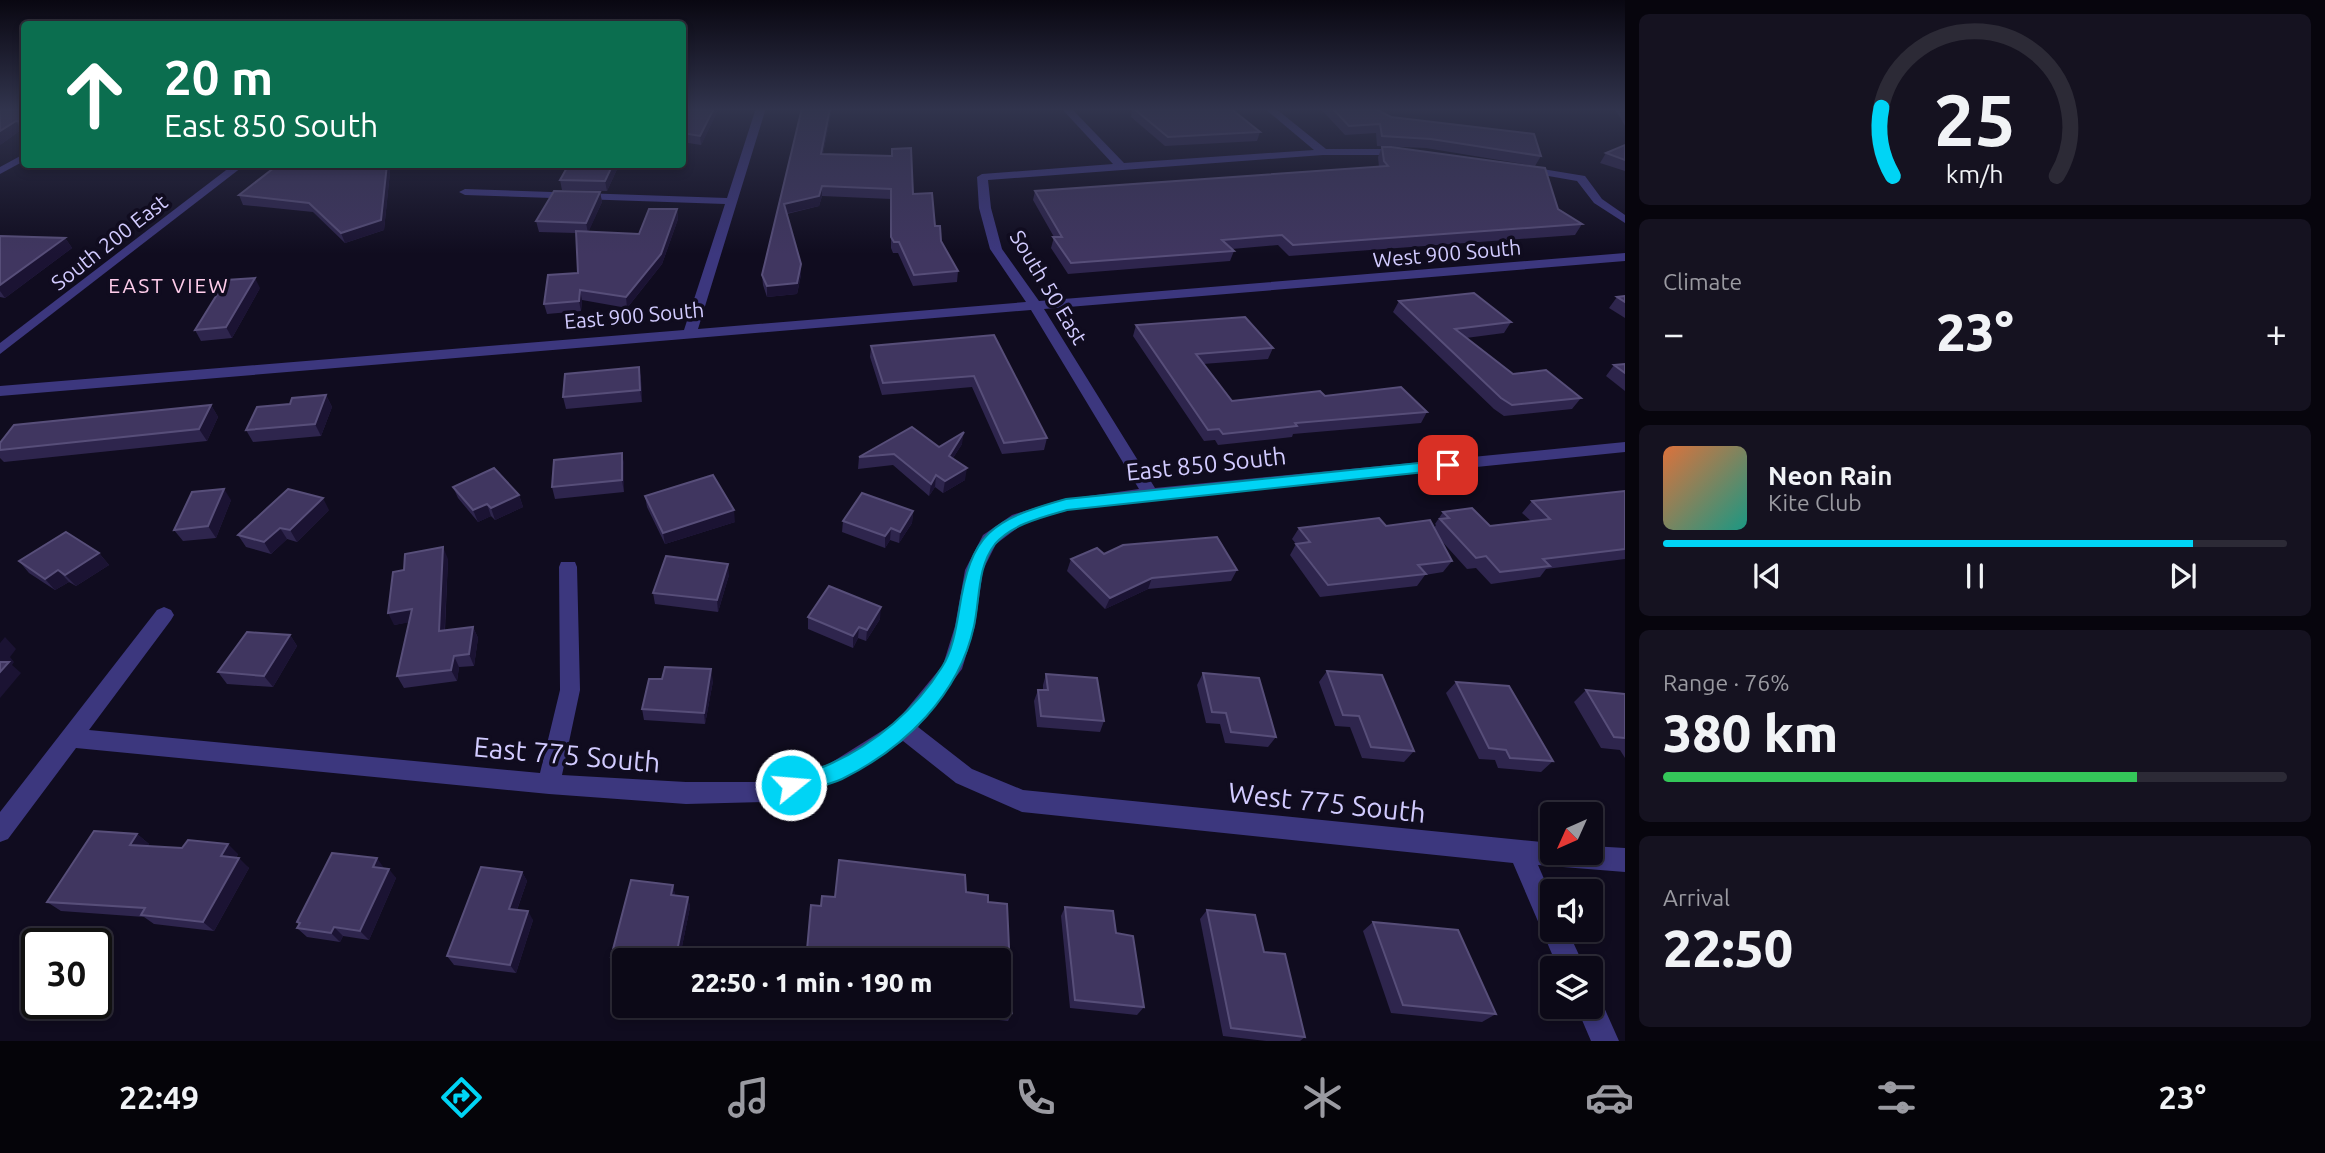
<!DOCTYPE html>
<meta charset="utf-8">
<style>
body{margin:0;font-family:Ubuntu,sans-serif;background:#151220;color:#f1f3f6;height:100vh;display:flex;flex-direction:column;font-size:26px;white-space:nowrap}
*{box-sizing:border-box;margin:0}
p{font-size:23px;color:#9a9aa1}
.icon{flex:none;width:38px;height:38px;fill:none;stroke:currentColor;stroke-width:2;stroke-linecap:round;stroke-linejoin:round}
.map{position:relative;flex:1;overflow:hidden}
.side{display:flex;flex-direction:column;gap:14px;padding:14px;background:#07050d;width:700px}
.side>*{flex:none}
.guide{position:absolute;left:21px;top:21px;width:665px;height:147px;border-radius:7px;box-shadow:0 4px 10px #0003,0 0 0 2px #2c2a36;background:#0b6e4f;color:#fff;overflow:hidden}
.needle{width:46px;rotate:225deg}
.controls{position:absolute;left:1540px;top:802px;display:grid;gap:14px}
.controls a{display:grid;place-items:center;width:63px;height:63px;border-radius:7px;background:#0c0917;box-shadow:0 4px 10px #0003,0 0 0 2px #2c2a36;font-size:35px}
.speed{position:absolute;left:21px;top:928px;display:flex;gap:14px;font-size:35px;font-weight:700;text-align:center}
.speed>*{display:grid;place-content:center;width:91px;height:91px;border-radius:50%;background:#0c0917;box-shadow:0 4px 10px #0003,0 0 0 2px #2c2a36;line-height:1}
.speed .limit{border:4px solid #111;border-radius:10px;background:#fff;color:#111}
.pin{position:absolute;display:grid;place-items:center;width:60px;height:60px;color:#fff;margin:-30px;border-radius:14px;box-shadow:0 4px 10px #0006}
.me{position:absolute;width:77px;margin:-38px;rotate:73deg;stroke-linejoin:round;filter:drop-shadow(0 0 5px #0008)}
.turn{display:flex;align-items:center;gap:24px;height:147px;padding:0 28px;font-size:32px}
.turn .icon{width:91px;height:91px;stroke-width:2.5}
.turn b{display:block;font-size:49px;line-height:60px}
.big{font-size:52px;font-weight:800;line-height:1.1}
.side .tile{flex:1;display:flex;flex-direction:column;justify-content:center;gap:10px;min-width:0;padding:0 24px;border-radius:10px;background:#151220}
.side .dial{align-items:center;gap:0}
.dial svg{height:182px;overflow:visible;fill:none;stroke:#2c2a36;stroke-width:7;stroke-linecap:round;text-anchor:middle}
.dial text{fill:#f1f3f6;stroke:none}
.song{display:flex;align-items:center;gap:21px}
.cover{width:84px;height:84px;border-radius:10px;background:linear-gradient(135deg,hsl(20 70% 55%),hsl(170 70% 35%))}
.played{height:7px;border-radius:4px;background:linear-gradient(90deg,#00d4f5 85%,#2c2a36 85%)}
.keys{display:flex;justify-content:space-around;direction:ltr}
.heat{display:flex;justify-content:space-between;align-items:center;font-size:38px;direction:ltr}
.charge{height:10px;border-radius:5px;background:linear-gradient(90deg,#34c759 76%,#2c2a36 0)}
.trip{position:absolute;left:612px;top:948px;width:399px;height:70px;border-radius:7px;background:#0c0917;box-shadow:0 4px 10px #0003,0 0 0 2px #2c2a36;font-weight:800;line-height:70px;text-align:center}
.tab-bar{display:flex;height:112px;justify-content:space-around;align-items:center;background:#050409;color:#9a9aa1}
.tab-bar .icon{width:49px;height:49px}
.tab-bar .on{color:#00d4f5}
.tab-bar b{font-size:32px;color:#f1f3f6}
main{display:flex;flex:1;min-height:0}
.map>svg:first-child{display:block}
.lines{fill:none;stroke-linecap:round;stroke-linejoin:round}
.street{fill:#3c377e;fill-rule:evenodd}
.wall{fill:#2e254d}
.shaded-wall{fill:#1b1333}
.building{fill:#403660;stroke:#574e79;stroke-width:2}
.route{fill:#00d4f5;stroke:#008a9f;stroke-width:2}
.labels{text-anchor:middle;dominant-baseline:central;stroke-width:7;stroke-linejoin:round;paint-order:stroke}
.far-street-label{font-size:21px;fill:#d2cbff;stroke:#100c1f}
.far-neighbourhood-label{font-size:21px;letter-spacing:2px;fill:#ffcdeb;stroke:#100c1f}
.street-label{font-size:24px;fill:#d2cbff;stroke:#100c1f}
.near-street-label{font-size:28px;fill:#d2cbff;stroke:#100c1f}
</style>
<main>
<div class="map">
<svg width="1625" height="1041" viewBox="0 0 1625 1041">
<rect width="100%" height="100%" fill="#100c1f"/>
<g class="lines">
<g class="street">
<polygon points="756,108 766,108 698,329 1026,302 990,249 979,208 977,177 982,174 1113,164 1061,108 1071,108 1124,163 1314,150 1264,108 1275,108 1326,149 1403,149 1408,152 1403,155 1323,155 988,180 991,208 1002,249 1039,301 1625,253 1625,261 1044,309 1155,488 1625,442 1625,452 1150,500 1067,510 1024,523 996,544 983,570 975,626 962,669 918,727 972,769 1023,790 1552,843 1552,852 1591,852 1591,846 1625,848 1625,872 1538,865 1552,897 1552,929 1567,929 1585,968 1558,968 1513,863 1022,812 956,783 903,741 843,779 769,802 686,804 549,794 76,748 8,839 0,842 0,812 157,610 164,607 171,610 174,615 171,620 89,730 540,773 560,690 559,567 561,562 575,562 577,567 580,690 562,775 686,782 769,782 829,764 896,722 943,665 955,626 965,570 983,535 1012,515 1060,500 1139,489 1031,310 0,396 0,386 684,330 725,204 465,195 459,192 465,189 727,198"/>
<polygon points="24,154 24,161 0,174 0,167"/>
<polygon points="234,164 246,164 0,354 0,343"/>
<polygon points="1524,166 1585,176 1602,199 1625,215 1625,223 1594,203 1577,181 1520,171 1520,167"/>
<polygon points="1591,993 1599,996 1619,1041 1591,1041 1576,1006 1591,1006"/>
</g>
</g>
<g class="wall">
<polygon points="24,108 24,130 21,130 0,145"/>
<polygon points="683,108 719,108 701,145 682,142"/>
<polygon points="802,108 832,108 823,154 913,194 935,226 941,241 958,271 957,282 913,286 898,253 893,253 891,248 891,199 822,196 819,206 787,214 801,275 797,294 767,297 763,285 762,275"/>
<polygon points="1132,108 1230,108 1260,132 1257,141 1165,146 1131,117"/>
<polygon points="1320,108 1374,108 1391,117 1541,156 1535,166 1426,148 1377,146 1376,133 1345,135"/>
<polygon points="1617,108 1625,108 1625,126 1616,110"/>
<polygon points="1625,145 1625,171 1600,163 1606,153"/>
<polygon points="1382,147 1558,209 1582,224 1575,235 1289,256 1278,245 1232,249 1234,251 1230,261 1068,274 1051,248 1054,237 1033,200 1035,191 1379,167 1378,157"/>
<polygon points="381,164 387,164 390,172 384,230 345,243 313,212 243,205 239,195"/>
<polygon points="618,167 607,191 562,190 560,180"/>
<polygon points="600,192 602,202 588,232 639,234 677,209 678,219 662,264 627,308 582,300 581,311 547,314 544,304 578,273 576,233 539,232 536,221"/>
<polygon points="0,236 65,238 72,248 5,298 0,297"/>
<polygon points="260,288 232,338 201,341 195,330"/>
<polygon points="1625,296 1625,318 1609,308 1617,297"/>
<polygon points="1399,301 1511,322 1504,333 1466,338 1513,374 1581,398 1572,409 1504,416 1494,409 1393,312"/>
<polygon points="1136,325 1273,348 1268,359 1203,364 1232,401 1325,396 1427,412 1421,423 1293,434 1292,437 1218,445 1215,440 1204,441 1133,336"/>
<polygon points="994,335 1047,438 1044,450 1002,454 972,387 882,395 870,357 871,346"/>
<polygon points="1625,364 1625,391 1606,376 1614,365"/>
<polygon points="639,367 641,379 642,402 566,409 563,397"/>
<polygon points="326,395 332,407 321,436 253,442 246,430 290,404"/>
<polygon points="211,405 218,417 207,441 4,462 0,458 0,443"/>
<polygon points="962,444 953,458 965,480 943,493 935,487 929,496 893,465 858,469 859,457"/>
<polygon points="622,453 624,465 624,492 555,499 552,487"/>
<polygon points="453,487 519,495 523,507 495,520 491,516 478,522 458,498"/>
<polygon points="1625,491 1625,559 1546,569 1540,577 1491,584 1476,568 1467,569 1439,538 1452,561 1443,572 1425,575 1417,586 1320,597 1290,555 1296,544 1292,539 1299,528 1386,526 1434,528 1436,525 1435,524 1443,512 1490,526 1531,521 1522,513 1532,501"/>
<polygon points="645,496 735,522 665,544 647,507"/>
<polygon points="231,500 216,538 183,541 174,530"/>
<polygon points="329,510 297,542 287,539 271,554 246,547 238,535"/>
<polygon points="913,511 912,523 899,543 890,540 885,548 842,532 843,521"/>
<polygon points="99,553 109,565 76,586 69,582 55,590 29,573 19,561"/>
<polygon points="1104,554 1237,570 1231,581 1148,589 1105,609 1067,571 1071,559"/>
<polygon points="448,559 445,630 473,627 478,638 474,666 459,667 457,681 404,688 397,676 409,622 394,625 404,570"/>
<polygon points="729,575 718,612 655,604 653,593"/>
<polygon points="808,617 880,619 866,641 858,638 853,648 808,629"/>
<polygon points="290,635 297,646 273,687 227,684 218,672"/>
<polygon points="1327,671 1414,751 1404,762 1362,758 1350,727 1335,726 1319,682"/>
<polygon points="1203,673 1276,737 1268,747 1225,743 1220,724 1206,723 1197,685"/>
<polygon points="1046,674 1104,721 1100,732 1037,727 1034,701 1038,690 1043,690 1043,685"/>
<polygon points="662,679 713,681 705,724 644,720 642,709"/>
<polygon points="1456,682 1553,761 1541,772 1498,768 1495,760 1479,759 1446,693"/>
<polygon points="1586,690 1625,694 1625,758 1620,750 1601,748 1574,702"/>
<polygon points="137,834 149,844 147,846 238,854 236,858 249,868 214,931 154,924 144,917 61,911 47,902"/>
<polygon points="384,868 396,878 369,940 343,936 340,942 307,937 297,928 299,924 297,922"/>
<polygon points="522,872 527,881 517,910 533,920 516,973 454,965 447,956"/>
<polygon points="673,885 675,896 688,897 690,907 679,961 625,961 625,967 615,966 611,957"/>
<polygon points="966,892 988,902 1012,1013 1008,1021 971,1017 971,1006 999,1006 999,961 806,961 821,906 835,897"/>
<polygon points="1065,907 1116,933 1144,1007 1137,1015 1070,1008 1061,916"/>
<polygon points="1207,910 1264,952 1305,1037 1300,1041 1266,1041 1223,1036 1200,919"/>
<polygon points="1373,922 1496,1014 1482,1022 1391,1013 1363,931"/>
</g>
<g class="shaded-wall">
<polygon points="714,108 719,108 701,145 700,136"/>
<polygon points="830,108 832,108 821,163 821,154"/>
<polygon points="16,121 21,130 0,145 0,131"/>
<polygon points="387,164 390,172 384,230 345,243 341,233"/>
<polygon points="613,164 617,164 618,167 607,191 605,181"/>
<polygon points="822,186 822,196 819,206 784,214 784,204"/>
<polygon points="600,192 602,202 588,233 586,223"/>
<polygon points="677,209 678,219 662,264 627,308 626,297"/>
<polygon points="65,238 72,248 5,298 0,291 0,285"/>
<polygon points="801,264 801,275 797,294 767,297 767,286"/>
<polygon points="255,278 260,288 232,338 226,327"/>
<polygon points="580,290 582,300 581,311 579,301"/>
<polygon points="639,367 641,379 642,402 640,390"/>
<polygon points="326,395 332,407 321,436 315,424"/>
<polygon points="211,405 218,417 207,441 199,429"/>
<polygon points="964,432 962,444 947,467 949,456"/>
<polygon points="622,453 624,465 624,492 622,480"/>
<polygon points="967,468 965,480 943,493 945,481"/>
<polygon points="936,475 935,487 929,496 931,484"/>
<polygon points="224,489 231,500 216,538 208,526"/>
<polygon points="519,495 523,507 495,520 491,508"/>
<polygon points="323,498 329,510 297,542 290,530"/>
<polygon points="487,504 491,516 478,522 473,510"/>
<polygon points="734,510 735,522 665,544 663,533"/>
<polygon points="913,511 912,523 899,543 900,532"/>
<polygon points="280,528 287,539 271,554 264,542"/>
<polygon points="891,528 890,540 885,548 885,536"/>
<polygon points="443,547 448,559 444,642 439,631"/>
<polygon points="99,553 109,565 76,586 65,575"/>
<polygon points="728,564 729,575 718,612 717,600"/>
<polygon points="58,570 69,582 55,590 45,579"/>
<polygon points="1152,578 1148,589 1105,609 1110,598"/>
<polygon points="881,607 880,619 866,641 867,630"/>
<polygon points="412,609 417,621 394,625 388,613"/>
<polygon points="473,627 478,638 474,666 469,654"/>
<polygon points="859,627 858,638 853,648 853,636"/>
<polygon points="290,635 297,646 273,687 264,676"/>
<polygon points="5,637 16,649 10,657 14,662 12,665 21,673 0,698 0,643"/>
<polygon points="454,656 459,667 457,681 451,670"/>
<polygon points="711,669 713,681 705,724 704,713"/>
<polygon points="137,834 149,844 142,856 130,845"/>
<polygon points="228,844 238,854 231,866 221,856"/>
<polygon points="239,858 249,868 214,931 203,922"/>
<polygon points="377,858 384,868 373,867"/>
<polygon points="389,869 396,878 369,940 360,931"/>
<polygon points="522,872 527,881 514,918 509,909"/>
<polygon points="673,885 675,895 674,905 671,895"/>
<polygon points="688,897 690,907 679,961 675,961"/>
<polygon points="528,911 533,920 516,973 510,965"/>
<polygon points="334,927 343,936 340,942 331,933"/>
</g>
<g class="building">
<polygon points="0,108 24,108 24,122 16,121 0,131"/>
<polygon points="683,108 714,108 700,136 682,133"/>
<polygon points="802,108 830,108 821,154 892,156 892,149 911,148 913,194 932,193 935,226 940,226 941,241 958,271 914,275 899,242 894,242 891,237 891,189 822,186 819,196 784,204 801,264 797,283 767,286 762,275"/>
<polygon points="1133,108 1230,108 1260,132 1168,137"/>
<polygon points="1332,108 1374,108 1391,117 1534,134 1541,156 1431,139 1382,136 1380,124 1349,126"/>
<polygon points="1625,145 1625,160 1606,153"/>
<polygon points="1382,147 1391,147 1545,168 1558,209 1582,224 1293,245 1282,235 1222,240 1234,251 1071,263 1053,237 1062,237 1035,191 1388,166 1384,161"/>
<polygon points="279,164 367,168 381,164 387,164 381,220 341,233 309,203 239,195"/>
<polygon points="569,164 613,164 605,181 560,180"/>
<polygon points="554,191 600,192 586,223 536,221"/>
<polygon points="649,209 677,209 661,254 626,297 580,290 579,301 544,304 548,275 578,273 576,231 639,234"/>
<polygon points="0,236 65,238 0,285"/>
<polygon points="255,278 226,327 195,330 226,280"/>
<polygon points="1474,293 1511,322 1455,329 1513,374 1546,370 1581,398 1512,405 1501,398 1399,301"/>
<polygon points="1625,296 1625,302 1617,297"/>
<polygon points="1245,317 1273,348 1196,354 1232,401 1320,391 1325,396 1401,387 1427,412 1295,423 1297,426 1223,434 1219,429 1208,430 1136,325"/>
<polygon points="994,335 1047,438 1004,443 974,376 883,383 871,346"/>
<polygon points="1625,364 1625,373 1614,365"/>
<polygon points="639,367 640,390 563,397 565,374"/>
<polygon points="326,395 315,424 246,430 257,407 290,404 292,398"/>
<polygon points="211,405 199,429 0,450 0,443 14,425"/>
<polygon points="912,427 939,447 964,432 949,456 967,468 945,481 936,475 931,484 894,454 859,457"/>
<polygon points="622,453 622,480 552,487 554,460"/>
<polygon points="494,468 519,495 491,508 487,504 473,510 453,487"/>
<polygon points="713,475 734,510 663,533 645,496"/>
<polygon points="224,489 208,526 174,530 192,492"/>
<polygon points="288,489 323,498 290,530 280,528 264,542 238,535"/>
<polygon points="1625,491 1625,549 1543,559 1550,566 1500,572 1486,556 1476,558 1440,519 1449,518 1443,512 1472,508 1490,526 1550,519 1532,501"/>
<polygon points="862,493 913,511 900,532 891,528 885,536 843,521"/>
<polygon points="1379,518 1386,526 1430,520 1452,561 1418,565 1426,574 1328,585 1296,544 1310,542 1299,528"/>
<polygon points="66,532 99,553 65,575 58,570 45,579 19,561"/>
<polygon points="1217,537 1237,570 1152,578 1110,598 1071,559 1097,548 1104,554 1123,545"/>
<polygon points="443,547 439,631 473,627 469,654 454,656 451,670 397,676 412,609 388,613 393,572 404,570 405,554"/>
<polygon points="666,556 728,564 717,600 653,593"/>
<polygon points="829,586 881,607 867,630 859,627 853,636 808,617"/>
<polygon points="247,632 290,635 264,676 218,672"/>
<polygon points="0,662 9,662 0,672"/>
<polygon points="665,667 711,669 704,713 642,709 649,679 662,679"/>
<polygon points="1327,671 1382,675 1414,751 1371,747 1359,716 1343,715"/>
<polygon points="1203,673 1259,678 1276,737 1231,732 1226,713 1212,712"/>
<polygon points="1046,674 1097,678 1104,721 1041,716 1038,690 1048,690"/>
<polygon points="1456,682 1509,686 1553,761 1510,758 1506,750 1489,748"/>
<polygon points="1586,690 1625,694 1625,738 1614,737"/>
<polygon points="94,831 137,834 130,845 182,848 188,840 228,844 221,856 239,858 203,922 141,915 145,908 47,902"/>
<polygon points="332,853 377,858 373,867 389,869 360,931 334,927 331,933 297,928 300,923 297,922"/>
<polygon points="839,860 965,875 966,892 988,895 988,902 1007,904 1012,1013 975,1008 975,1006 999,1006 999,961 899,961 879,958 879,961 806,961 811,905 821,906 822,896 835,897"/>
<polygon points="481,867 522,872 509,909 528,911 510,965 447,956"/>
<polygon points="631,880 673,885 671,895 688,897 675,961 643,961 611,957"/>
<polygon points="1065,907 1113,911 1116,933 1133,936 1144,1007 1075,1000"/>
<polygon points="1207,910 1255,915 1264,952 1285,954 1305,1037 1231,1028"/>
<polygon points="1373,922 1458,930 1496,1014 1403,1005"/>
</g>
<linearGradient id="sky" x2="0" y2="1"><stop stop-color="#090711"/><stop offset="0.43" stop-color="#31344d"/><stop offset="1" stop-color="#31344d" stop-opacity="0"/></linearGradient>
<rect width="1625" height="254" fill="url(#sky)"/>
<path class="route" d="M1448,460L1455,465L1453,469L1067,510C1043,517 1012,524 995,544C977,567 980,599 974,626C959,695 905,748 842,779C827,786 808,789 791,794L784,792L781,785L784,778C799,773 816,771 830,764C875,744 916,709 942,667C952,652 956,629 959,611C971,532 991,520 1066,499Z"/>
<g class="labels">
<g class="far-street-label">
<text transform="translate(109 242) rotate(-38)">South 200 East</text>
<text transform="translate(1447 253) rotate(-5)">West 900 South</text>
<text transform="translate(1049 287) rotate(59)">South 50 East</text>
<text transform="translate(634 315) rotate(-5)">East 900 South</text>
</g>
<g class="far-neighbourhood-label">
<text x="169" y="285">EAST VIEW</text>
</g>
<g class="street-label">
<text transform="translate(1206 464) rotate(-6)">East 850 South</text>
</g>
<g class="near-street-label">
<text transform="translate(567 754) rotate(5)">East 775 South</text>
<text transform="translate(1327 802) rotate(6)">West 775 South</text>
</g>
</g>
</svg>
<div class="controls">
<a><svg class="needle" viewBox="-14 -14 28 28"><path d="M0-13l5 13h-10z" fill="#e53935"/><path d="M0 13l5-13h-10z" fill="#9a9aa1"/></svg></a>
<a><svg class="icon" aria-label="sound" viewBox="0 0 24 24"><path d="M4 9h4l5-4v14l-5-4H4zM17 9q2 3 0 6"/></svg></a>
<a><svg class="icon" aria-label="layers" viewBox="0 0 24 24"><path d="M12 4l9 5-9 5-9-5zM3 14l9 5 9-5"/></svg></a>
</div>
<div class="speed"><div class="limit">30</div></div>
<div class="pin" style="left:1448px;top:465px;background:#d93025"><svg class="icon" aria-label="arrive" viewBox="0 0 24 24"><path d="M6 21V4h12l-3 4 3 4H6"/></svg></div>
<svg class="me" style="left:791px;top:785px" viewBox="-20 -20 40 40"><circle r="17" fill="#00d4f5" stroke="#fff" stroke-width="3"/><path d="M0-11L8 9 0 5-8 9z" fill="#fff"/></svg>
<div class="trip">22:50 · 1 min · 190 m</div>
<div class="guide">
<div class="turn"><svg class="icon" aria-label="ahead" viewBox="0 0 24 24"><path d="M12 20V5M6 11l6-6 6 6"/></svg><div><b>20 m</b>East 850 South</div></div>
</div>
</div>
<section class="side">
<div class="tile dial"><svg viewBox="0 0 100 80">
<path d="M14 69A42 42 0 1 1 86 69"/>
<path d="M14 69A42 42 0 0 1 9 39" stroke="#00d4f5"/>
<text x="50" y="56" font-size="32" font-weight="700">25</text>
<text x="50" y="72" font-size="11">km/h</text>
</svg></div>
<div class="tile"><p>Climate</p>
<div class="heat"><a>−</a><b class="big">23°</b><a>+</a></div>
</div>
<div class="tile">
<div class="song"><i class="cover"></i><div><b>Neon Rain</b><p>Kite Club</p></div></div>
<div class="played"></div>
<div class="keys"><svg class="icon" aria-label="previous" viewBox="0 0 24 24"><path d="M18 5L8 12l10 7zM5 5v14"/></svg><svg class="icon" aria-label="pause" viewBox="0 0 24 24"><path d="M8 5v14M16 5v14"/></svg><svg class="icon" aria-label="next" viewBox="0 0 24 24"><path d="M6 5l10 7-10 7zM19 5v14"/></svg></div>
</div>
<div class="tile"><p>Range · 76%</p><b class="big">380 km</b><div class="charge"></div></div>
<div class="tile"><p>Arrival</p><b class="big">22:50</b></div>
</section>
</main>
<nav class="tab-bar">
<b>22:49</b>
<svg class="icon on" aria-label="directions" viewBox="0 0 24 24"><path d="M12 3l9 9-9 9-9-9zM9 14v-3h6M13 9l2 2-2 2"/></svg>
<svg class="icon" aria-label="music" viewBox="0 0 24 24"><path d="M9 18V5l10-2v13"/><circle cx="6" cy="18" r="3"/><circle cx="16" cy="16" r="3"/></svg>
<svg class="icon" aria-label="phone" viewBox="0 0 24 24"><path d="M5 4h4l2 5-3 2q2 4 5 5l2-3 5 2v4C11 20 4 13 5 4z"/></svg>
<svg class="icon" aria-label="climate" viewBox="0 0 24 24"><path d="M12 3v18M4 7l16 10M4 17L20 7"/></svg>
<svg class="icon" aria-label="car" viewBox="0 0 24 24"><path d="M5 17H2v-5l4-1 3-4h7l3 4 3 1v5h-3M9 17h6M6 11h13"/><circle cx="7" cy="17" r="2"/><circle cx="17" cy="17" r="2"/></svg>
<svg class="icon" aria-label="filters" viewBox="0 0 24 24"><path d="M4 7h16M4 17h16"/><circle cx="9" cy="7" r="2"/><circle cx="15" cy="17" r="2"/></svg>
<b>23°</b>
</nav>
